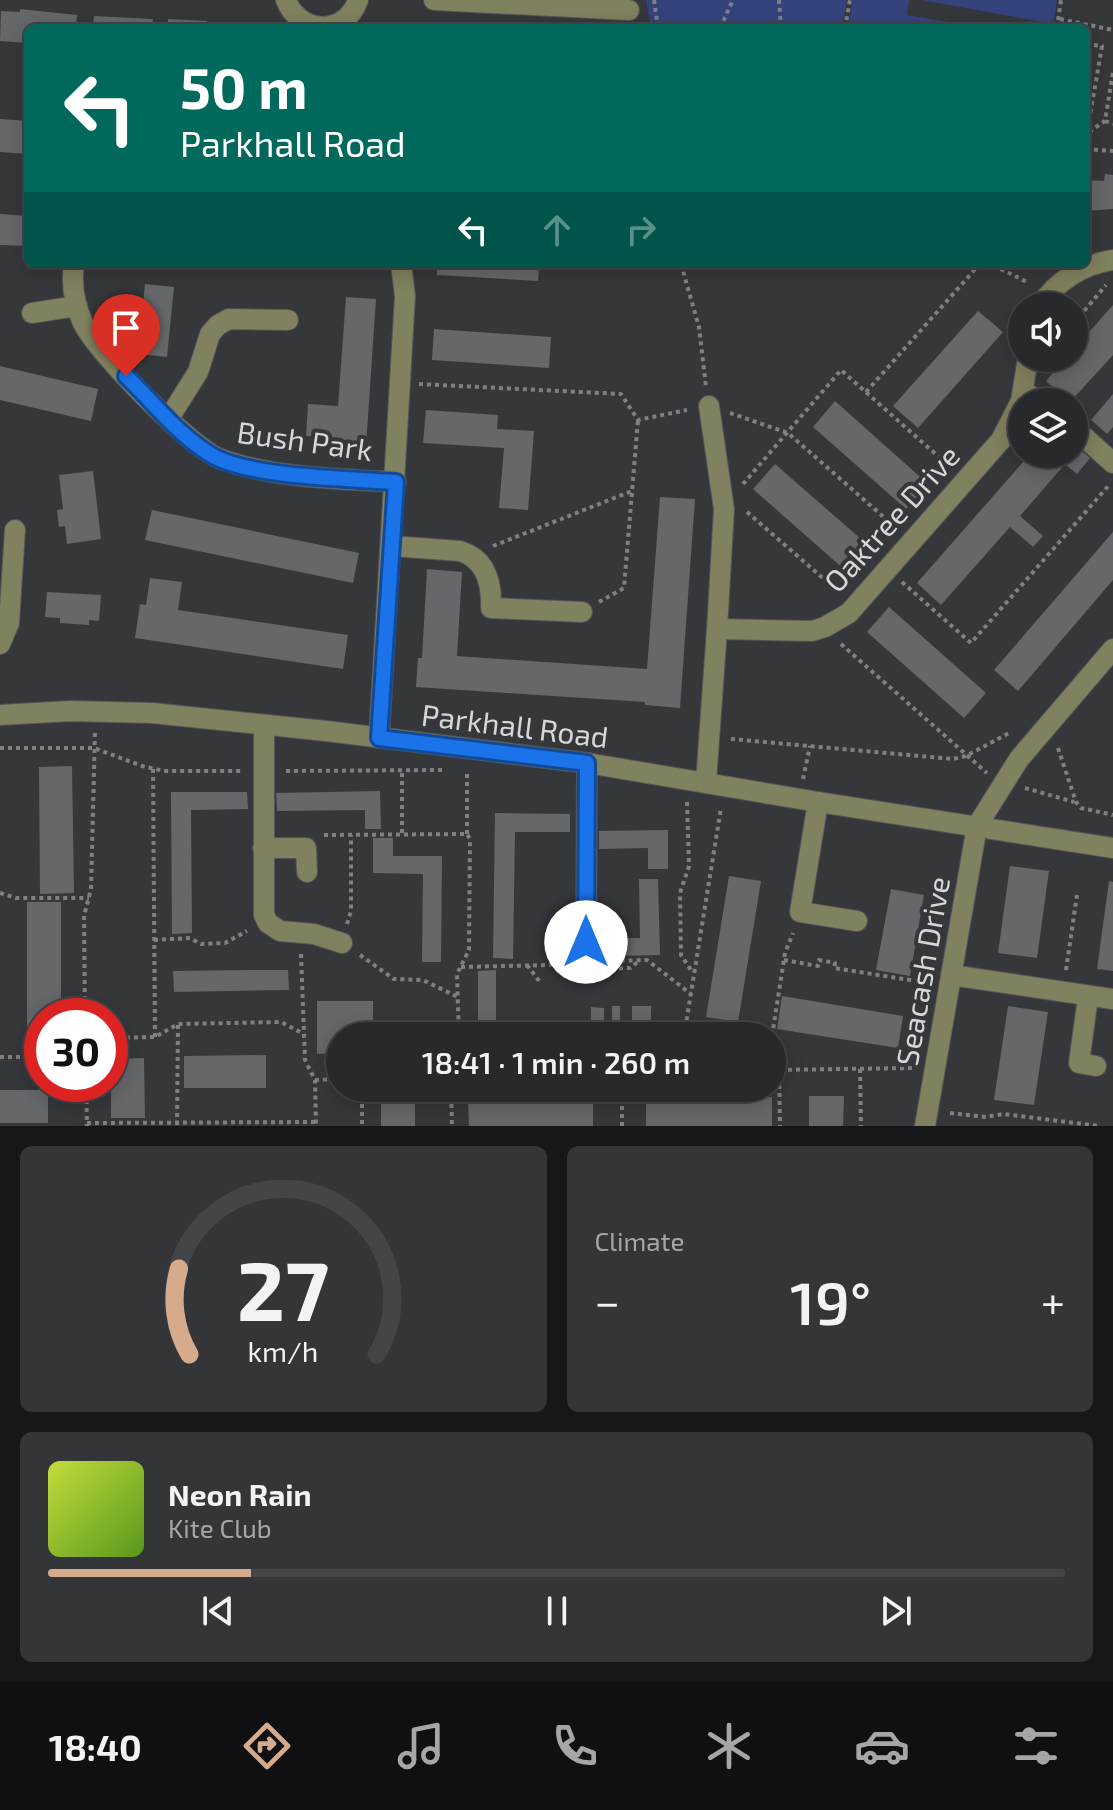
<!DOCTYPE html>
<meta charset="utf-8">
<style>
body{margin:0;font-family:"Exo 2",sans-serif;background:#343538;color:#f1f3f6;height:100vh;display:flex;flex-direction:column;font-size:30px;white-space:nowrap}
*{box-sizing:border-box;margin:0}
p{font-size:26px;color:#a5a6a9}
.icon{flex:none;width:44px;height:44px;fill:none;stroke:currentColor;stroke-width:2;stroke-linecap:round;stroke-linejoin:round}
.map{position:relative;height:1126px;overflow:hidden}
.panel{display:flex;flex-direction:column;gap:20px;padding:20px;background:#161718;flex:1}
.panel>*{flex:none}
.hud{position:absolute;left:24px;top:24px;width:1066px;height:244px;border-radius:12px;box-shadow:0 4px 20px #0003,0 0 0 2px #444548;background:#00695c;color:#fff;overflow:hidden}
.tools{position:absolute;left:1008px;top:292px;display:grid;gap:16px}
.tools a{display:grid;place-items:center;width:80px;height:80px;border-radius:50%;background:#28292c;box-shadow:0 4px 20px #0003,0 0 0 2px #444548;font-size:40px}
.speed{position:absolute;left:24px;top:998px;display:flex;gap:16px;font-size:40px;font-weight:700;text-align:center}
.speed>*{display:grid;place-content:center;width:104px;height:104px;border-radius:50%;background:#28292c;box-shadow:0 4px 20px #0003,0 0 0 2px #444548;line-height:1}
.speed .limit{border:12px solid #d22;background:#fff;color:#111}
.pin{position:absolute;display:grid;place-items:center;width:68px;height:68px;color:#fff;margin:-82px -34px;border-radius:50% 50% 50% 0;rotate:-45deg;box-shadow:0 0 8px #0007}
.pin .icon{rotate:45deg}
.me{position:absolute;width:88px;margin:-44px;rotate:0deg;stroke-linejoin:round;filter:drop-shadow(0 0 6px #0008)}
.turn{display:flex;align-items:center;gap:28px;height:168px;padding:0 24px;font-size:36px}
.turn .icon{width:104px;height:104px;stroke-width:2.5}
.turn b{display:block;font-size:56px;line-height:68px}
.lanes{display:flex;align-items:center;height:76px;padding:0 24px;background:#0003;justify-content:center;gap:40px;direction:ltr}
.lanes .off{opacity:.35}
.big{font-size:60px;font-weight:600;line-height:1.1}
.panel .tile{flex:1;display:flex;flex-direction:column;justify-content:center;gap:12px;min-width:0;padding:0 28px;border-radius:12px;background:#343538}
.panel .dial{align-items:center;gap:0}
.dial svg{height:208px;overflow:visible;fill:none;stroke:#444548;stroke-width:7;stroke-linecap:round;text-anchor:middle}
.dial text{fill:#f1f3f6;stroke:none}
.song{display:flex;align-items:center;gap:24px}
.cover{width:96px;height:96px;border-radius:12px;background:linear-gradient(135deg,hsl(70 70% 55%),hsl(90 70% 35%))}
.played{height:8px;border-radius:4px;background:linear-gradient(90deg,#d6ab8b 20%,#444548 20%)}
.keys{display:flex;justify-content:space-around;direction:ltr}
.heat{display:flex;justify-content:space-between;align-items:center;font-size:44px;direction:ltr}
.panel .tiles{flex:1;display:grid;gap:20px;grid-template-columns:1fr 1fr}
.tile:last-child{grid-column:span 2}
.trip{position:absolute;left:326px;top:1022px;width:460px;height:80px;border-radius:40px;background:#28292c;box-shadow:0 4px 20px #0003,0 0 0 2px #444548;font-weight:600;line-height:80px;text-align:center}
.menu{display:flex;height:128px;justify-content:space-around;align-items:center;background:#101012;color:#a5a6a9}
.menu .icon{width:56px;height:56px}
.menu .active{color:#d6ab8b}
.menu b{font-size:36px;color:#f1f3f6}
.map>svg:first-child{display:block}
.green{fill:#35437d}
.building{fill:#65676b}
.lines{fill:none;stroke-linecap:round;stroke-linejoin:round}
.minor-casing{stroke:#535457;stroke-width:22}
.path{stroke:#7f8083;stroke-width:4;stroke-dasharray:4 4;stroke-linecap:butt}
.minor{stroke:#80815e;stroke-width:20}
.route-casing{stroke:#114b97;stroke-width:20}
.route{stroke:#1a73e8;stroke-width:14}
.labels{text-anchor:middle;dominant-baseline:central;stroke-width:8;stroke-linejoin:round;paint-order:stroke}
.street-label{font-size:30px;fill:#d6d7d9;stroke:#36373b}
</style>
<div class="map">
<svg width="1113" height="1126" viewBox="0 0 1113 1126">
<rect width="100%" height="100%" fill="#36373b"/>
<g class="green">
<polygon points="646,0 847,0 842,28 651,28"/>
<polygon points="853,0 909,0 907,15 986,28 848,28"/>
<polygon points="922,0 1057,0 1053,24"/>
</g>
<g class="building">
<polygon points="20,9 77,15 76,28 28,28 28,43 0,41 1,11 20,12"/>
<polygon points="94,16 153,19 152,28 93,28"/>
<polygon points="168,19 207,21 207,28 168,28"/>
<polygon points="0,119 28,121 28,154 0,152"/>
<polygon points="1105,174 1113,175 1113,209 1086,211 1086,180 1104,181"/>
<polygon points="0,214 28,216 28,246 0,245"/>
<polygon points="280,264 337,264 337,270 280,266"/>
<polygon points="437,264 539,264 538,281 437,275"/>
<polygon points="145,284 174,287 167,357 138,354"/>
<polygon points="346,297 376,299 366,446 342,444 342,438 306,436 308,404 338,406"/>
<polygon points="1113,305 1113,355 1070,402 1046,381 1066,358 1074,358 1074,349"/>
<polygon points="978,311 1003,332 918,428 893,406"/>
<polygon points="434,329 551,337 549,368 432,360"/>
<polygon points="0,366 98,389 91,421 0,400"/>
<polygon points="1113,394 1113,427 1107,434 1091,420"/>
<polygon points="835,401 928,484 906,509 813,427"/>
<polygon points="426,410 498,415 497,429 534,431 528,510 499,508 504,448 423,443"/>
<polygon points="1074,444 1090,458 1077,474 1065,464 1020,516 1043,536 1033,547 1010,527 941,605 917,583 1030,454 1074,454"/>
<polygon points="775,464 869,546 846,571 753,489"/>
<polygon points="93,471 101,539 67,544 65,526 59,527 57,510 63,509 59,475"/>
<polygon points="660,497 695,499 680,708 645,705 645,702 416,687 418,658 422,658 427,569 462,572 457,656 647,669"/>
<polygon points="152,510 359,553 353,583 145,540"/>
<polygon points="1113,532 1113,580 1018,691 994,670"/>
<polygon points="150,578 182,582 178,610 348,635 343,669 135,638 140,604 146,605"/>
<polygon points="47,592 101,595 99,621 89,620 89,625 60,623 60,618 45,617"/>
<polygon points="889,607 986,693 964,718 867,632"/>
<polygon points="72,766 74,893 40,894 39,767"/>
<polygon points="380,791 381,829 365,829 365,810 277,811 276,793"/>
<polygon points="171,792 247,792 248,809 191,810 192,933 172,934"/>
<polygon points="495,813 570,814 570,832 515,832 513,959 493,958"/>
<polygon points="668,830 668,869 648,869 648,848 599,849 599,831"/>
<polygon points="373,838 393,838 393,856 442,856 441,962 422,962 423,874 373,873"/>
<polygon points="1010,866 1049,871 1037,958 998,953"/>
<polygon points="729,876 761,881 738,1022 706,1017"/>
<polygon points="639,879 658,879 660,955 616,956 616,938 640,938"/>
<polygon points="1109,881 1113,882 1113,971 1097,969"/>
<polygon points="891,889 924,895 910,976 876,970"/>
<polygon points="27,902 61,902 61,1016 42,1016 42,1027 27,1028"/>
<polygon points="250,970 288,970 289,990 174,992 173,971"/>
<polygon points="496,970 496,1026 591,1026 591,1007 604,1008 604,1026 612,1026 612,1006 620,1006 620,1026 632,1026 632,1006 651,1006 651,1036 478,1036 478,971"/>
<polygon points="782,996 903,1016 898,1048 777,1029"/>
<polygon points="317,1001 373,1001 373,1036 340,1036 340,1053 317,1054"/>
<polygon points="1008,1006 1048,1012 1034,1105 994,1100"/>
<polygon points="266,1055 266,1088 184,1088 184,1056"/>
<polygon points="144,1058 145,1118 111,1118 111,1059"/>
<rect x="0" y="1090" width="48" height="33"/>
<polygon points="809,1096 844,1096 843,1126 809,1126"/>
<polygon points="772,1097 772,1126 646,1126 646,1100"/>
<polygon points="593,1098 593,1126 469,1126 468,1099"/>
<rect x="381" y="1101" width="34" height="25"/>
</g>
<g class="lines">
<g class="minor-casing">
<g id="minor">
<path d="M286,0C299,34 345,37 358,0"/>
<polyline points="434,0 629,10"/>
<path d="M74,264C71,285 74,304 83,323C97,352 192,449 221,459C271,478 342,479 396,482"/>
<path d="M1040,306C1056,281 1084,264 1113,260"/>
<polyline points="32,313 77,306"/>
<polyline points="1024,392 1042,402"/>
<polyline points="709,406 724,509 717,629"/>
<polyline points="169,418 198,372 210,334 218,325 229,319 288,320"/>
<polyline points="1074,428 1113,463"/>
<path d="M392,546L460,551C486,559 492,583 491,608L582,612"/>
<polyline points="0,644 9,623 15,530"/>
<polyline points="0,715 70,711 152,713 326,731 587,763 818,802 1113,848"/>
<polyline points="264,725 264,915 268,923 280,931 314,934 342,943"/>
<polyline points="379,738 405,296 401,264"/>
<polyline points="706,782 717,629 812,631 825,627 849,613 1001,440 1021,401 1028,358"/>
<polyline points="818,802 800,912 857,921"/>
<polyline points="263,848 306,848 307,872"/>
<polyline points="586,951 587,763"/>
<polyline points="951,975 1113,999"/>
<polyline points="1088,997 1079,1063 1096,1066"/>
<polyline points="925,1126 977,826 1019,759 1113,649"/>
</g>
</g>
<g class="path">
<polyline points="654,0 658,28"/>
<polyline points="779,0 781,28"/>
<polyline points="1060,19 1113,30"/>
<polyline points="720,28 733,0"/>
<polyline points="845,28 850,0"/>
<polyline points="1057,28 1061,0"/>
<polyline points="1086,44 1102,46 1087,133"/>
<polyline points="1105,121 1113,124"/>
<polyline points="1089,132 1105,121 1113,72"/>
<polyline points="1086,149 1113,151"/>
<polyline points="681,264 699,327 706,387"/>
<polyline points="1074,323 1106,285"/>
<polyline points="419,384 621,394 638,420 687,410"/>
<polyline points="866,392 978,266 995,266 1029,283"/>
<polyline points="730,413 788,433 895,527"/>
<polyline points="743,484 841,370 949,466"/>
<polyline points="747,512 840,593"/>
<polyline points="493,546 632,491"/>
<polyline points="902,582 971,643 1110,484"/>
<polyline points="599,602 624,588 638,420"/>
<polyline points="841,644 987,773"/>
<polyline points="731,739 953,759 966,756 1011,732"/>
<polyline points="0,748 94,748 142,766 164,771 241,771"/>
<polyline points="1058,748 1076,802 1081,808 1113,815"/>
<polyline points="153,769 155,1037"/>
<polyline points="286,771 445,770"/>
<polyline points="803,779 810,746"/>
<polyline points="1025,788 1074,802"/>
<polyline points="687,802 689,866 680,893 681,955 693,973"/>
<polyline points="402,833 402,770"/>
<polyline points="467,834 467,770"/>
<polyline points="324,835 467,834 470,839 469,950 457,974 459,1036"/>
<polyline points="0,893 16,898 89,898"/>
<polyline points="608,923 612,928 612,961 647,960 691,994"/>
<polyline points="347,924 351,911 351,835"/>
<polyline points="154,940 190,938 201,944 225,943 247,931"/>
<polyline points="301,954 305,1060 315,1080 316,1126"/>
<polyline points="360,955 394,979 423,980 458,997"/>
<polyline points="784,960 818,966 819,960 835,963 834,968 929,983"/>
<polyline points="527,965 540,982"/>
<polyline points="461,967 550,965 564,945"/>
<polyline points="603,969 630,968 639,961"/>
<polyline points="1066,970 1077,895"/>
<polyline points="85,1016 84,916 91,889 95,731"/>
<polyline points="685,1027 745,1036"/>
<polyline points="684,1036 721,808"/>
<polyline points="772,1036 785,953 793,933"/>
<polyline points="110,1038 155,1037 178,1024 281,1022 302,1033"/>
<polyline points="772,1042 787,1070"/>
<polyline points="0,1057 42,1057"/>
<polyline points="779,1069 780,1126"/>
<polyline points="860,1069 861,1126"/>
<polyline points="772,1070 914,1068"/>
<polyline points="315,1080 340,1079"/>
<polyline points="86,1084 87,1126"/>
<polyline points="362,1088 362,1126"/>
<polyline points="451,1088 452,1126"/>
<polyline points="950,1113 986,1117 1003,1114 1099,1126"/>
<polyline points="87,1123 316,1122"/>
<polyline points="177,1125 178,1024"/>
<polyline points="622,1126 622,1088"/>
</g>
<use href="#minor" class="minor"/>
</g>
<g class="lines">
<g class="route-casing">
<path id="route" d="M126,376C153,402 180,437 213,456C251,477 350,479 396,482L379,738L587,763L586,942"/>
</g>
<use href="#route" class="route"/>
</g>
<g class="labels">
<g class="street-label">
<text transform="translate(305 440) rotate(8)">Bush Park</text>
<text transform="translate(891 518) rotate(-48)">Oaktree Drive</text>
<text transform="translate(515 725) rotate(7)">Parkhall Road</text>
<text transform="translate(922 971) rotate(-80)">Seacash Drive</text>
</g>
</g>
</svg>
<div class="tools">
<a><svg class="icon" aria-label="sound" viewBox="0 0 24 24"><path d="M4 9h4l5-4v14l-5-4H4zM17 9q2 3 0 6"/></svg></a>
<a><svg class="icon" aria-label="layers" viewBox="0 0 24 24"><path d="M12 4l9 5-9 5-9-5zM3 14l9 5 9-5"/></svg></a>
</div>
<div class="speed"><div class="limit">30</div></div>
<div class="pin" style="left:126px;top:376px;background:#d93025"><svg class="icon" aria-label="arrive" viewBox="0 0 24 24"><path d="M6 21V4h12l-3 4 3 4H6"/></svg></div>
<svg class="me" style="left:586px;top:942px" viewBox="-20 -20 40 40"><circle r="19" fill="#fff"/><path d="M0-13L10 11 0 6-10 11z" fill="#1a73e8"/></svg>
<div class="trip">18:41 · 1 min · 260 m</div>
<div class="hud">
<div class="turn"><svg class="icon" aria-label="left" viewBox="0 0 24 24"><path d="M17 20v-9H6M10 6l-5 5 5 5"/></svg><div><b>50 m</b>Parkhall Road</div></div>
<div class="lanes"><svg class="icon" aria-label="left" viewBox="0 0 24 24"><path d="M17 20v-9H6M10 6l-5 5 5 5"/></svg><svg class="icon off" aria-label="ahead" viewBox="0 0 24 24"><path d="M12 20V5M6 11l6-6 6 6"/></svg><svg class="icon off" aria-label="right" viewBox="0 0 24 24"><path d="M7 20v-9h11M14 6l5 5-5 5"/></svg></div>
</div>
</div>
<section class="panel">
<div class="tiles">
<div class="tile dial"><svg viewBox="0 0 100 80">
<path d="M14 69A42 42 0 1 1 86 69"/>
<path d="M14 69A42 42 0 0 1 10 36" stroke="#d6ab8b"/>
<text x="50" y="56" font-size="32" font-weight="700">27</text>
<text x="50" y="72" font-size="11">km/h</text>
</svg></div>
<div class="tile"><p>Climate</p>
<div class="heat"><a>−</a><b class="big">19°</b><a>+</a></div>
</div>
<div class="tile">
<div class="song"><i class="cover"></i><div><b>Neon Rain</b><p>Kite Club</p></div></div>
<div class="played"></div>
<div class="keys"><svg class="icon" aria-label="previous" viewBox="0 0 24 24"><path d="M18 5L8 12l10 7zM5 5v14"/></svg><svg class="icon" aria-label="pause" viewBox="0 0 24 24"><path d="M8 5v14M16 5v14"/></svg><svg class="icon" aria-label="next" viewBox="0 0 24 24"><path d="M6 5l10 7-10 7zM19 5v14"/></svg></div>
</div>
</div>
</section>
<nav class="menu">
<b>18:40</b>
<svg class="icon active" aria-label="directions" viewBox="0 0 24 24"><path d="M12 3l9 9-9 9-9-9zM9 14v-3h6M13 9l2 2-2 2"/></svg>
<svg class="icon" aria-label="music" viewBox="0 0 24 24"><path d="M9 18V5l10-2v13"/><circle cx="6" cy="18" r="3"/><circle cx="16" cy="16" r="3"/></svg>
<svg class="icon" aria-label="phone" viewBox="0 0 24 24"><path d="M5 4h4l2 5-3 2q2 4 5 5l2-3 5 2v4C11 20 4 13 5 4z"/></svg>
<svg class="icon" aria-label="climate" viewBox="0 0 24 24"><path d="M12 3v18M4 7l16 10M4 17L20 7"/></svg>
<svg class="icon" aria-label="car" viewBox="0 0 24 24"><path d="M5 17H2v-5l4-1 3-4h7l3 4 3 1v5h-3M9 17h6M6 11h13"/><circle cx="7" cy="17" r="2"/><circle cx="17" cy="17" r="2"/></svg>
<svg class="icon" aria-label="filters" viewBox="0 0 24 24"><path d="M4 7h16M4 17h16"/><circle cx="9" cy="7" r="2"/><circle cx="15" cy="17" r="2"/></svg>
</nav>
